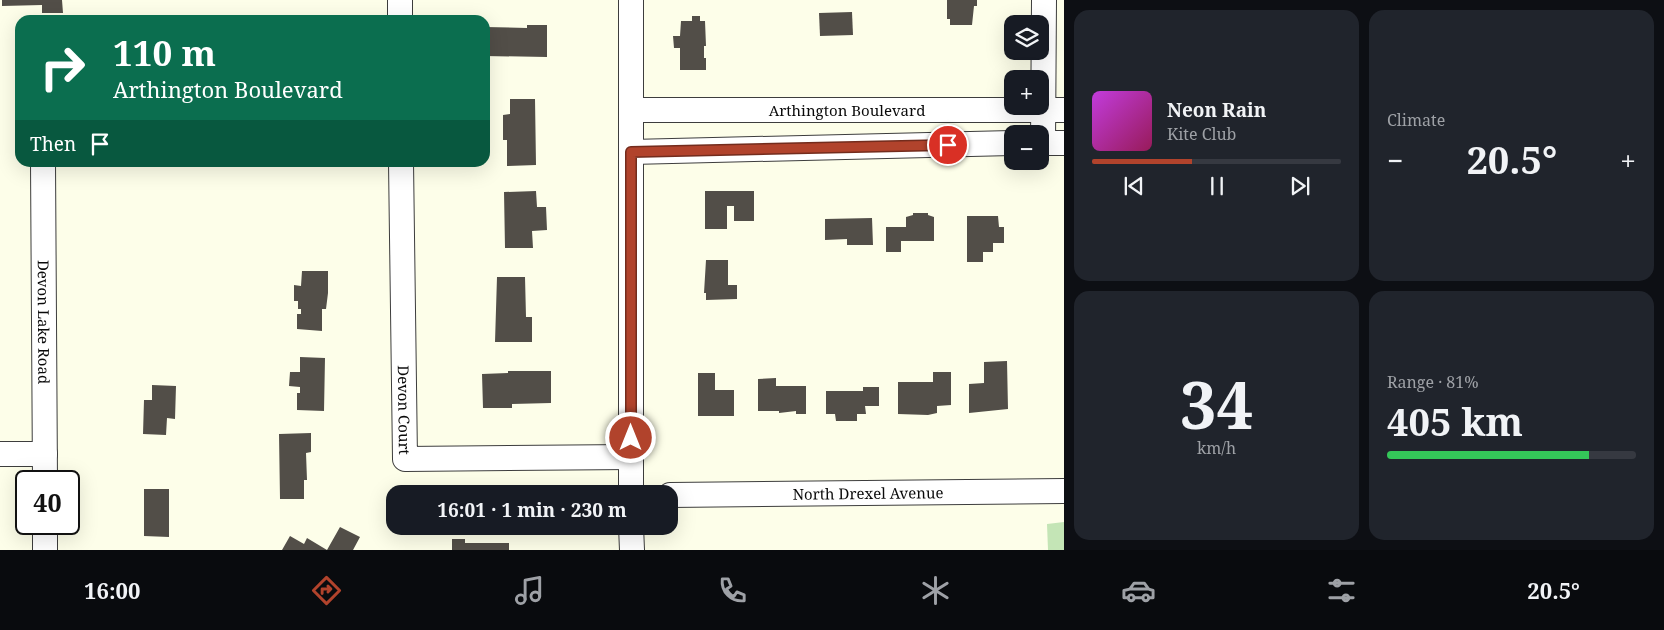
<!DOCTYPE html>
<meta charset="utf-8">
<style>
body{margin:0;font-family:"Noto Serif",serif;background:#20242c;color:#f1f3f6;height:100vh;display:flex;flex-direction:column;font-size:19px;white-space:nowrap}
*{box-sizing:border-box;margin:0}
p{font-size:16px;color:#9ea1a6}
.icon{flex:none;width:28px;height:28px;fill:none;stroke:currentColor;stroke-width:2;stroke-linecap:round;stroke-linejoin:round}
.map{position:relative;flex:1;overflow:hidden}
.sheet{display:flex;flex-direction:column;gap:10px;padding:10px;background:#0d0f14;width:600px}
.sheet>*{flex:none}
.hud{position:absolute;left:15px;top:15px;width:475px;height:152px;border-radius:15px;box-shadow:0 5px 20px #0002;background:#0b6e4f;color:#fff;overflow:hidden}
.buttons{position:absolute;left:1004px;top:15px;display:grid;gap:10px}
.buttons a{display:grid;place-items:center;width:45px;height:45px;border-radius:10px;background:#171b24;box-shadow:0 5px 20px #0002;font-size:25px}
.speed{position:absolute;left:15px;top:470px;display:flex;gap:10px;font-size:25px;font-weight:700;text-align:center}
.speed>*{display:grid;place-content:center;width:65px;height:65px;border-radius:50%;background:#171b24;box-shadow:0 5px 20px #0002;line-height:1}
.speed .limit{border:2px solid #111;border-radius:8px;background:#fff;color:#111}
.pin{position:absolute;display:grid;place-items:center;width:42px;height:42px;color:#fff;margin:-21px;border:2px solid #fff;border-radius:50%;box-shadow:0 1px 5px #0007}
.me{position:absolute;width:55px;margin:-28px;rotate:0deg;stroke-linejoin:round;filter:drop-shadow(0 0 4px #0008)}
.turn{display:flex;align-items:center;gap:18px;height:105px;padding:0 15px;font-size:22px}
.turn .icon{width:65px;height:65px;stroke-width:2.5}
.turn b{display:block;font-size:35px;line-height:42px}
.then{display:flex;align-items:center;height:48px;padding:0 15px;background:#0003;gap:10px;font-size:19px}
.big{font-size:38px;font-weight:700;line-height:1.1}
.sheet .widget{flex:1;display:flex;flex-direction:column;justify-content:center;gap:8px;min-width:0;padding:0 18px;border-radius:15px;background:#20242c}
.sheet .dial{align-items:center;gap:0}
.dial b{font-size:65px;line-height:1}
.song{display:flex;align-items:center;gap:15px}
.cover{width:60px;height:60px;border-radius:8px;background:linear-gradient(135deg,hsl(290 70% 55%),hsl(330 70% 35%))}
.played{height:5px;border-radius:2px;background:linear-gradient(90deg,#b1432c 40%,#363941 40%)}
.keys{display:flex;justify-content:space-around;direction:ltr}
.heat{display:flex;justify-content:space-between;align-items:center;font-size:28px;direction:ltr}
.charge{height:8px;border-radius:4px;background:linear-gradient(90deg,#34c759 81%,#363941 0)}
.sheet .tiles{flex:1;display:grid;gap:10px;grid-template-columns:repeat(2,1fr)}
.trip{position:absolute;left:386px;top:485px;width:292px;height:50px;border-radius:15px;background:#171b24;box-shadow:0 5px 20px #0002;font-weight:700;line-height:50px;text-align:center}
.menu{display:flex;height:80px;justify-content:space-around;align-items:center;background:#090b0e;color:#9ea1a6}
.menu .icon{width:35px;height:35px}
.menu .active{color:#b1432c}
.menu b{font-size:22px;color:#f1f3f6}
main{display:flex;flex:1;min-height:0}
.map>svg:first-child{display:block}
.green{fill:#c4e5b6}
.building{fill:#524e48}
.lines{fill:none;stroke-linecap:round;stroke-linejoin:round}
.minor-casing{stroke:#3d3d3d;stroke-width:26}
.minor{stroke:#fff;stroke-width:24}
.route-casing{stroke:#732c1d;stroke-width:12}
.route{stroke:#b1432c;stroke-width:9}
.labels{text-anchor:middle;dominant-baseline:central;stroke-width:5;stroke-linejoin:round;paint-order:stroke}
.street-label{font-size:15px;fill:#0a0a0a;stroke:#fff}
</style>
<main>
<div class="map">
<svg width="1064" height="550" viewBox="0 0 1064 550">
<rect width="100%" height="100%" fill="#fdfee9"/>
<polygon class="green" points="1064,522 1064,550 1048,550 1047,524"/>
<g class="building">
<polygon points="2,0 62,0 63,13 42,13 42,5 2,6"/>
<polygon points="947,0 977,0 977,6 974,6 972,25 950,25 950,19 947,19"/>
<polygon points="852,12 853,35 820,36 819,13"/>
<polygon points="692,16 700,16 700,21 705,21 706,46 704,46 704,58 706,58 706,70 680,70 680,48 674,48 673,36 680,36 681,21 692,21"/>
<polygon points="527,25 547,25 547,57 485,56 485,27 527,28"/>
<polygon points="510,99 535,99 536,165 507,166 507,140 503,140 503,115 510,114"/>
<polygon points="282,162 302,162 302,166 282,167"/>
<polygon points="536,191 537,207 546,207 547,230 532,231 533,248 505,248 504,192"/>
<polygon points="705,191 754,191 754,221 734,221 734,206 727,206 727,229 705,229"/>
<polygon points="913,213 928,213 928,215 934,217 934,241 901,241 901,252 886,252 886,227 906,227 906,217 913,215"/>
<polygon points="967,216 998,216 999,227 1004,227 1004,243 993,243 993,252 983,252 983,262 967,262"/>
<polygon points="872,218 873,245 847,245 847,239 825,240 825,219"/>
<polygon points="706,260 728,260 728,285 737,285 737,299 706,300 706,293 704,293"/>
<polygon points="302,271 328,271 328,293 326,309 322,309 322,331 297,329 297,314 301,314 301,309 298,309 298,301 294,301 294,285 301,286"/>
<polygon points="497,277 525,277 526,317 532,317 532,342 495,342"/>
<polygon points="300,357 325,358 324,411 297,410 297,393 300,393 300,387 289,386 290,372 300,372"/>
<polygon points="1007,361 1008,409 969,413 969,384 984,383 984,362"/>
<polygon points="508,371 551,371 551,403 512,404 512,408 483,408 482,374 508,373"/>
<polygon points="933,372 951,372 951,405 937,406 937,413 928,415 898,414 898,382 933,382"/>
<polygon points="698,373 715,373 715,390 734,390 734,416 698,416"/>
<polygon points="776,378 776,386 806,386 806,414 796,414 796,411 779,413 779,411 758,411 758,379"/>
<polygon points="152,385 176,386 175,419 167,418 166,435 143,434 144,400 152,400"/>
<polygon points="863,387 879,387 879,406 865,406 866,414 857,414 857,421 836,421 835,414 826,414 826,391 863,391"/>
<polygon points="311,433 311,452 306,453 307,480 304,480 304,499 280,499 279,434"/>
<polygon points="144,489 169,489 169,537 144,536"/>
<polygon points="340,527 360,537 353,550 282,550 290,536 304,544 307,538 327,550"/>
<polygon points="452,539 465,539 465,543 509,543 509,550 452,550"/>
</g>
<g class="lines">
<g class="minor-casing">
<g id="minor">
<polyline points="400,0 400,20"/>
<polyline points="631,0 631,494"/>
<path id="s1" d="M631,110H1064"/>
<polyline points="1040,143 1064,143"/>
<polyline points="1043,143 1044,0"/>
<polyline points="631,152 1012,143"/>
<path id="s2" d="M43,162L45,481"/>
<path id="s3" d="M401,162L405,459L631,457"/>
<polyline points="0,454 45,454"/>
<path id="s4" d="M670,495L1064,491"/>
<polyline points="45,524 45,550"/>
<polyline points="631,526 632,550"/>
</g>
</g>
<use href="#minor" class="minor"/>
</g>
<g class="lines">
<g class="route-casing">
<polyline id="route" points="631,438 631,152 948,145"/>
</g>
<use href="#route" class="route"/>
</g>
<g class="labels">
<g class="street-label">
<text stroke="none"><textPath href="#s1" startOffset="216">Arthington Boulevard</textPath></text>
<text stroke="none"><textPath href="#s2" startOffset="160">Devon Lake Road</textPath></text>
<text stroke="none"><textPath href="#s3" startOffset="248">Devon Court</textPath></text>
<text stroke="none"><textPath href="#s4" startOffset="198">North Drexel Avenue</textPath></text>
</g>
</g>
</svg>
<div class="buttons">
<a><svg class="icon" aria-label="layers" viewBox="0 0 24 24"><path d="M12 4l9 5-9 5-9-5zM3 14l9 5 9-5"/></svg></a>
<a>+</a>
<a>−</a>
</div>
<div class="speed"><div class="limit">40</div></div>
<div class="pin" style="left:948px;top:145px;background:#d93025"><svg class="icon" aria-label="arrive" viewBox="0 0 24 24"><path d="M6 21V4h12l-3 4 3 4H6"/></svg></div>
<svg class="me" style="left:631px;top:438px" viewBox="-20 -20 40 40"><circle r="17" fill="#b1432c" stroke="#fff" stroke-width="3"/><path d="M0-11L8 9 0 5-8 9z" fill="#fff"/></svg>
<div class="trip">16:01 · 1 min · 230 m</div>
<div class="hud">
<div class="turn"><svg class="icon" aria-label="right" viewBox="0 0 24 24"><path d="M7 20v-9h11M14 6l5 5-5 5"/></svg><div><b>110 m</b>Arthington Boulevard</div></div>
<div class="then">Then<svg class="icon" aria-label="arrive" viewBox="0 0 24 24"><path d="M6 21V4h12l-3 4 3 4H6"/></svg></div>
</div>
</div>
<section class="sheet">
<div class="tiles">
<div class="widget">
<div class="song"><i class="cover"></i><div><b>Neon Rain</b><p>Kite Club</p></div></div>
<div class="played"></div>
<div class="keys"><svg class="icon" aria-label="previous" viewBox="0 0 24 24"><path d="M18 5L8 12l10 7zM5 5v14"/></svg><svg class="icon" aria-label="pause" viewBox="0 0 24 24"><path d="M8 5v14M16 5v14"/></svg><svg class="icon" aria-label="next" viewBox="0 0 24 24"><path d="M6 5l10 7-10 7zM19 5v14"/></svg></div>
</div>
<div class="widget"><p>Climate</p>
<div class="heat"><a>−</a><b class="big">20.5°</b><a>+</a></div>
</div>
<div class="widget dial"><b>34</b><p>km/h</p></div>
<div class="widget"><p>Range · 81%</p><b class="big">405 km</b><div class="charge"></div></div>
</div>
</section>
</main>
<nav class="menu">
<b>16:00</b>
<svg class="icon active" aria-label="directions" viewBox="0 0 24 24"><path d="M12 3l9 9-9 9-9-9zM9 14v-3h6M13 9l2 2-2 2"/></svg>
<svg class="icon" aria-label="music" viewBox="0 0 24 24"><path d="M9 18V5l10-2v13"/><circle cx="6" cy="18" r="3"/><circle cx="16" cy="16" r="3"/></svg>
<svg class="icon" aria-label="phone" viewBox="0 0 24 24"><path d="M5 4h4l2 5-3 2q2 4 5 5l2-3 5 2v4C11 20 4 13 5 4z"/></svg>
<svg class="icon" aria-label="climate" viewBox="0 0 24 24"><path d="M12 3v18M4 7l16 10M4 17L20 7"/></svg>
<svg class="icon" aria-label="car" viewBox="0 0 24 24"><path d="M5 17H2v-5l4-1 3-4h7l3 4 3 1v5h-3M9 17h6M6 11h13"/><circle cx="7" cy="17" r="2"/><circle cx="17" cy="17" r="2"/></svg>
<svg class="icon" aria-label="filters" viewBox="0 0 24 24"><path d="M4 7h16M4 17h16"/><circle cx="9" cy="7" r="2"/><circle cx="15" cy="17" r="2"/></svg>
<b>20.5°</b>
</nav>
